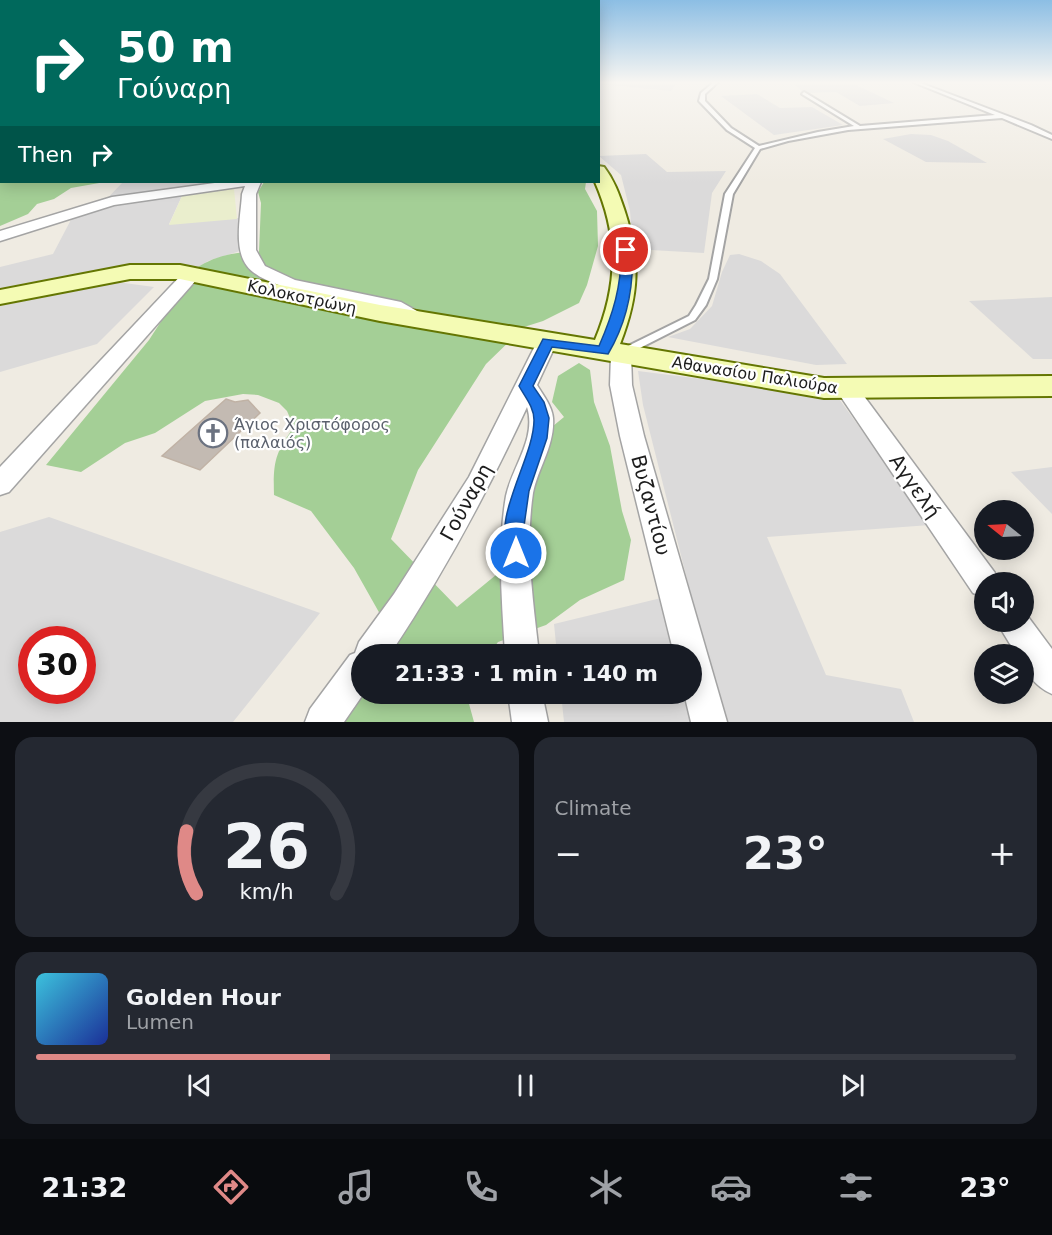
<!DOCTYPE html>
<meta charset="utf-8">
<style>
body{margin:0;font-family:"DejaVu Sans",sans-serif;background:#242831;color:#f1f3f6;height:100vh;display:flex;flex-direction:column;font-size:22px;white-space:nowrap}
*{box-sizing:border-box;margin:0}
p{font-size:20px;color:#9ea1a6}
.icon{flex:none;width:33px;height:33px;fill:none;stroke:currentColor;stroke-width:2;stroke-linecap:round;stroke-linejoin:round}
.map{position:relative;height:722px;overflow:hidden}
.details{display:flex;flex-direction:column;gap:15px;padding:15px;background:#0d0f14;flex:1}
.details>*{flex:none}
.guide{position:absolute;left:0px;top:0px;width:600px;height:183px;box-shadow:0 3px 15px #0003;background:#00695c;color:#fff;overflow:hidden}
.needle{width:39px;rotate:288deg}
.buttons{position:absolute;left:974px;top:500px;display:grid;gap:12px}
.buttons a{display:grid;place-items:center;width:60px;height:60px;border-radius:50%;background:#171b24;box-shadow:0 3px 15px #0003;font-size:30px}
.speed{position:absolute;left:18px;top:626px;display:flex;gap:12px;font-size:30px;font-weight:700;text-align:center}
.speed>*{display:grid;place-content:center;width:78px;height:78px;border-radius:50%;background:#171b24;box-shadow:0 3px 15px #0003;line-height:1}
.speed .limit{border:9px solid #d22;background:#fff;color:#111}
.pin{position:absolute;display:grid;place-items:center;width:51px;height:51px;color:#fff;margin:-26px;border:3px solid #fff;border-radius:50%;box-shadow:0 2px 6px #0007}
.me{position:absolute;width:66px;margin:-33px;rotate:0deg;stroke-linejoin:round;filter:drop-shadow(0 0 4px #0008)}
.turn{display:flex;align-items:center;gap:21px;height:126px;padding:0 18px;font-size:27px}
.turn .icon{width:78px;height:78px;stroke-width:2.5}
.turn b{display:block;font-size:42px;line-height:51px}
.then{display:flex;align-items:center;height:57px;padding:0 18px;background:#0003;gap:12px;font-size:22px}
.big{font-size:45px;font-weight:700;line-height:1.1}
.details .tile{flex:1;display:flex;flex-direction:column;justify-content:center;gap:9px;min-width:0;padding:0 21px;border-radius:18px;background:#242831}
.details .dial{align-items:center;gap:0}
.dial svg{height:156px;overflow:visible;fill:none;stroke:#363941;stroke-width:7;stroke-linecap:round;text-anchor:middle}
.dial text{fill:#f1f3f6;stroke:none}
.song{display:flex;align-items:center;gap:18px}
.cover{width:72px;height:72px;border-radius:9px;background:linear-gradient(135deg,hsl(190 70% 55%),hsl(230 70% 35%))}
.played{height:6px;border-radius:3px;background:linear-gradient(90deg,#df8987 30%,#363941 30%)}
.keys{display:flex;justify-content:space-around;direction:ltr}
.heat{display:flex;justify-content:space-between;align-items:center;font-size:33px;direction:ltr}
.details .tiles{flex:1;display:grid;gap:15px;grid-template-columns:1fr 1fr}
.tile:last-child{grid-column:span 2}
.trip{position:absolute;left:351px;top:644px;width:351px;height:60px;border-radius:30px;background:#171b24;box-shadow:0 3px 15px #0003;font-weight:700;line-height:60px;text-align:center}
.tab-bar{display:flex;height:96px;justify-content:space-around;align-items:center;background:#090b0e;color:#9ea1a6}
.tab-bar .icon{width:42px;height:42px}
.tab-bar .on{color:#df8987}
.tab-bar b{font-size:27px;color:#f1f3f6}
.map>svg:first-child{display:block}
.residential{fill:#dbdada;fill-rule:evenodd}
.farmland{fill:#eaeecd}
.forest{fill:#a4cf96}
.building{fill:#c3bab2;stroke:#c0b2a5;stroke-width:1.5}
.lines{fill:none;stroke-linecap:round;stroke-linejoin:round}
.lane-casing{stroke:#a4a4a4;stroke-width:4}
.street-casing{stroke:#a4a4a4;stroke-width:3}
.secondary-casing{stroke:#647602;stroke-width:4}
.lane{fill:#fff;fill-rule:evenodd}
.street{fill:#fff;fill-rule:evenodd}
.secondary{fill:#f4fbb4;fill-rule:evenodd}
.route{fill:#1a73e8;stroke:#114b97;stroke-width:1.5}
.labels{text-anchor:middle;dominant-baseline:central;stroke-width:4.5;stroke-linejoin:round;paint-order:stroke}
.street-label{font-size:16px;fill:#1d1d1d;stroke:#fff}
.worship-label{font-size:16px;fill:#5b616d;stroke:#fff;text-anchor:start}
.near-street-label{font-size:20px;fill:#1d1d1d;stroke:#fff}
</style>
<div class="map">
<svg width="1052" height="722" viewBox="0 0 1052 722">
<rect width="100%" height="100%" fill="#efebe2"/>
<g class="residential">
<polygon points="598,82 665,82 676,84 671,91 599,84"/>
<polygon points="791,82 850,82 894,103 860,106 836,92 804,93"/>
<polygon points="757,94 780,108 812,107 843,125 774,135 721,96"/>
<polygon points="911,134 931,135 948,141 987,163 926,162 883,139"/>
<polygon points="646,154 667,172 726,171 712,193 704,253 633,249 630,211 621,175 599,156"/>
<polygon points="123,182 224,182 186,187 169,224 239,218 240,251 208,261 196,268 156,264 130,265 0,288 0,267 53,254 75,212 99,207"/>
<polygon points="739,254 761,261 780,274 847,364 816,365 668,337 690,329 712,306 722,272 730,255"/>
<polygon points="117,282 154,287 97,344 0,372 0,306"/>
<polygon points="1052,297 1052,359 1033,359 969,301"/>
<polygon points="638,371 837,396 930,525 767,537 826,675 901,689 914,722 564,722 561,693 692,693 692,654 557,654 554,624 690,591 643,405"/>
<polygon points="1052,467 1052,514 1011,472"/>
<path d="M49,517L320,613L233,722H0V532ZM32,639H82V690H32Z"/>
</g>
<polygon class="farmland" points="234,189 237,219 169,225 182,196"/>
<g class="forest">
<polygon points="0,82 2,182 105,182 71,188 54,199 37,204 28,214 0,226"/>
<path d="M264,182H586L585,189L597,211L598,246L587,285L579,303L543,321L524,327L486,364L418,470L391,539L457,607L502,570L547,431L564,417L552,402L558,376L579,363L590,370L594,402L610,446L622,511L631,540L624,580L580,600L546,625L498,642L489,654H373L389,630L354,568L311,511L274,495C273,462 275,453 294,427L287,411L279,403L258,395L243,394L205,401L155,433L125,443L81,472L46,465L149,340L171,306L199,279L196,268C215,256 236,251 259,252L261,203L258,192Z"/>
<polygon points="361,670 362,693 466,693 474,722 326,722"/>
</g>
<polygon class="building" points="226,399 235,402 248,400 260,413 200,470 162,456"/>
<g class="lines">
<g class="lane-casing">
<polygon id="lane" points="714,82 718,82 705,94 705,101 731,128 759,146 818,132 854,126 802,94 804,92 860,126 995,115 913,82 918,82 1031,125 1052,135 1052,139 1002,118 848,130 788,141 760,149 733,194 717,279 706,305 695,320 628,354 620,354 619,352 620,350 689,316 696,305 709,279 725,194 755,148 727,130 699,101 701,93"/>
</g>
<g class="street-casing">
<g id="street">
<path d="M222,182H261L256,194V250L265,266L295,280L401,302L424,315L427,319L424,323C408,327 397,312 382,309C350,302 265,291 247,266C233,248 241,215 242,194L245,186L114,205L0,241V231L112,197Z"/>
<polygon points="192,269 198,270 201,274 198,278 9,492 0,495 0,467 186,270"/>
<path d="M547,336L554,337L557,342L537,385C543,395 552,406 553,418C555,445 538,468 533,493C525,546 533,601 539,654H505C502,602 497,548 506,496C512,467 537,438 527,407C487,493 443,575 390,654H362V693H364L344,722H305L310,709L350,655L355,653L359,642L394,594L469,477L537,342L540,337Z"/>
<polygon points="621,347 628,349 631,354 632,385 644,436 727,722 691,722 684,693 692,693 692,654 674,654 620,436 610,385 611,354 614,349"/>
<polygon points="847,381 855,384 995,573 999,582 984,582 984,597 973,593 839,394 836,389 839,384"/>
<path d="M1023,610L1052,649V694C1036,687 1023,672 1023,654H1016L996,621H1023Z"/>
<polygon points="508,693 542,693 548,722 512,722"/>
</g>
</g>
<g class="secondary-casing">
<path id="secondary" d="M598,166L604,167C614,180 619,194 624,209C641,260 639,295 620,344L824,378L1052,376V396L824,398L380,321L180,279H130L0,304V290L130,265H180L380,305L595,340C618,285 619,237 595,182H598Z"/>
</g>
<use href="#lane" class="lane"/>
<use href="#street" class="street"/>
<use href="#secondary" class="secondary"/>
</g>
<linearGradient id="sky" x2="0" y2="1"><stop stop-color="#8cbee4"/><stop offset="0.45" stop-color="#f8f6f2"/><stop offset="1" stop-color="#f8f6f2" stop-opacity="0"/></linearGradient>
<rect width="1052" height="183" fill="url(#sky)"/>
<path class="route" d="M626,246L632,250C634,285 627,322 608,354L552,347L533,386L544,402L549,418L547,438L529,491L523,533L525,553L522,559L516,561L509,559C490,517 534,459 534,420C534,407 525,397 519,386L543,339L599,346C613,314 622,285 621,250Z"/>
<defs>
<g id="church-ring" transform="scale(1.5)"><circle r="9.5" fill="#fff" stroke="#6b7280" stroke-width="1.5"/><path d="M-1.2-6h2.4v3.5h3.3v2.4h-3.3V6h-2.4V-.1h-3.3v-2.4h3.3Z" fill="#6b7280"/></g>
</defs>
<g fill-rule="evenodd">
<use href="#church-ring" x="213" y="433"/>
</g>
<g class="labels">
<g class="street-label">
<text transform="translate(302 297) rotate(12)">Κολοκοτρώνη</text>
<text transform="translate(755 375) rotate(9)">Αθανασίου Παλιούρα</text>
</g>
<g class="worship-label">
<text x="234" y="424">Άγιος Χριστόφορος<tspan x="234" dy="18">(παλαιός)</tspan></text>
</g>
<g class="near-street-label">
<text transform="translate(915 486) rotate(55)">Αγγελή</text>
<text transform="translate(466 502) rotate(-61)">Γούναρη</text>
<text transform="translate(651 505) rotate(75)">Βυζαντίου</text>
</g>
</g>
</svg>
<div class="buttons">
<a><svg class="needle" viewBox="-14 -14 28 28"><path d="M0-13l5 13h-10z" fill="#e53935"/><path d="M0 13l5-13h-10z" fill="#9ea1a6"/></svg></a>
<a><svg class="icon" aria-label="sound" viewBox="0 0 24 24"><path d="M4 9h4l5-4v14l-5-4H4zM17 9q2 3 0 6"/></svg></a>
<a><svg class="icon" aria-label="layers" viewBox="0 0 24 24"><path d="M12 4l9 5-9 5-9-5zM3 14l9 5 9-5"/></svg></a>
</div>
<div class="speed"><div class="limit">30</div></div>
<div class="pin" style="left:626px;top:250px;background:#d93025"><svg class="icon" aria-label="arrive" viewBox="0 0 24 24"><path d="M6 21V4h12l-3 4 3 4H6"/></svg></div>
<svg class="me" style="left:516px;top:553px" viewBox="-20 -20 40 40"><circle r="17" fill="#1a73e8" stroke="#fff" stroke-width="3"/><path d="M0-11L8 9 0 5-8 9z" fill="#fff"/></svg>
<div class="trip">21:33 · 1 min · 140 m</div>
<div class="guide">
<div class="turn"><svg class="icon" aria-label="right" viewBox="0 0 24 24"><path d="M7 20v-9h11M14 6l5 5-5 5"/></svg><div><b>50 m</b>Γούναρη</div></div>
<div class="then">Then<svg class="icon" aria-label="right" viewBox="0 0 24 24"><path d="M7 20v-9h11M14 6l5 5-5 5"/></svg></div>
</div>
</div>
<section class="details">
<div class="tiles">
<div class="tile dial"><svg viewBox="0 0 100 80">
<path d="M14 69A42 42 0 1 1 86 69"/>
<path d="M14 69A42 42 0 0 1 9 37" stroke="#df8987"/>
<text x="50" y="56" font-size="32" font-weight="700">26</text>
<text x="50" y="72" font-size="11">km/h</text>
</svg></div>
<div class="tile"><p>Climate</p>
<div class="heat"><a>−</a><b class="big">23°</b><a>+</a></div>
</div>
<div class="tile">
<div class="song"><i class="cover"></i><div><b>Golden Hour</b><p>Lumen</p></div></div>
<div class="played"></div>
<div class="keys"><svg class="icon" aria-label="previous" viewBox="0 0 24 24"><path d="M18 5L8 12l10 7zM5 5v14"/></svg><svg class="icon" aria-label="pause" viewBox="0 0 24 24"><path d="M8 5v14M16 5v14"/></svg><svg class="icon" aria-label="next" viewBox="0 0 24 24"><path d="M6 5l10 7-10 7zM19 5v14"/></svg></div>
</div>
</div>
</section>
<nav class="tab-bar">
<b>21:32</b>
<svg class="icon on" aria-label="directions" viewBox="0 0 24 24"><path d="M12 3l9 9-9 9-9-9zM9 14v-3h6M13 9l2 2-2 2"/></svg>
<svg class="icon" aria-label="music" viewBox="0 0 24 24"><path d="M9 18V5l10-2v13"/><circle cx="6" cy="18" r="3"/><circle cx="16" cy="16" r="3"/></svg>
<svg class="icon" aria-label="phone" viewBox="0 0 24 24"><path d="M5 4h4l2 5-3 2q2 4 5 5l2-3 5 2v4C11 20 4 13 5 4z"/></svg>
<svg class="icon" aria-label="climate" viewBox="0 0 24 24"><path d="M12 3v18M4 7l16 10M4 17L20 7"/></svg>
<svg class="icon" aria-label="car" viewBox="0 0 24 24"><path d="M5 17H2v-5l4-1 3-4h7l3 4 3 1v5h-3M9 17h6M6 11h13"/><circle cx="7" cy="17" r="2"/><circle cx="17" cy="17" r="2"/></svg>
<svg class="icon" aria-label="filters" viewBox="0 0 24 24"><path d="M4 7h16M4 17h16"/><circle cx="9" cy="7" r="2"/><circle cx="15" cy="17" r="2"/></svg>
<b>23°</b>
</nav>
